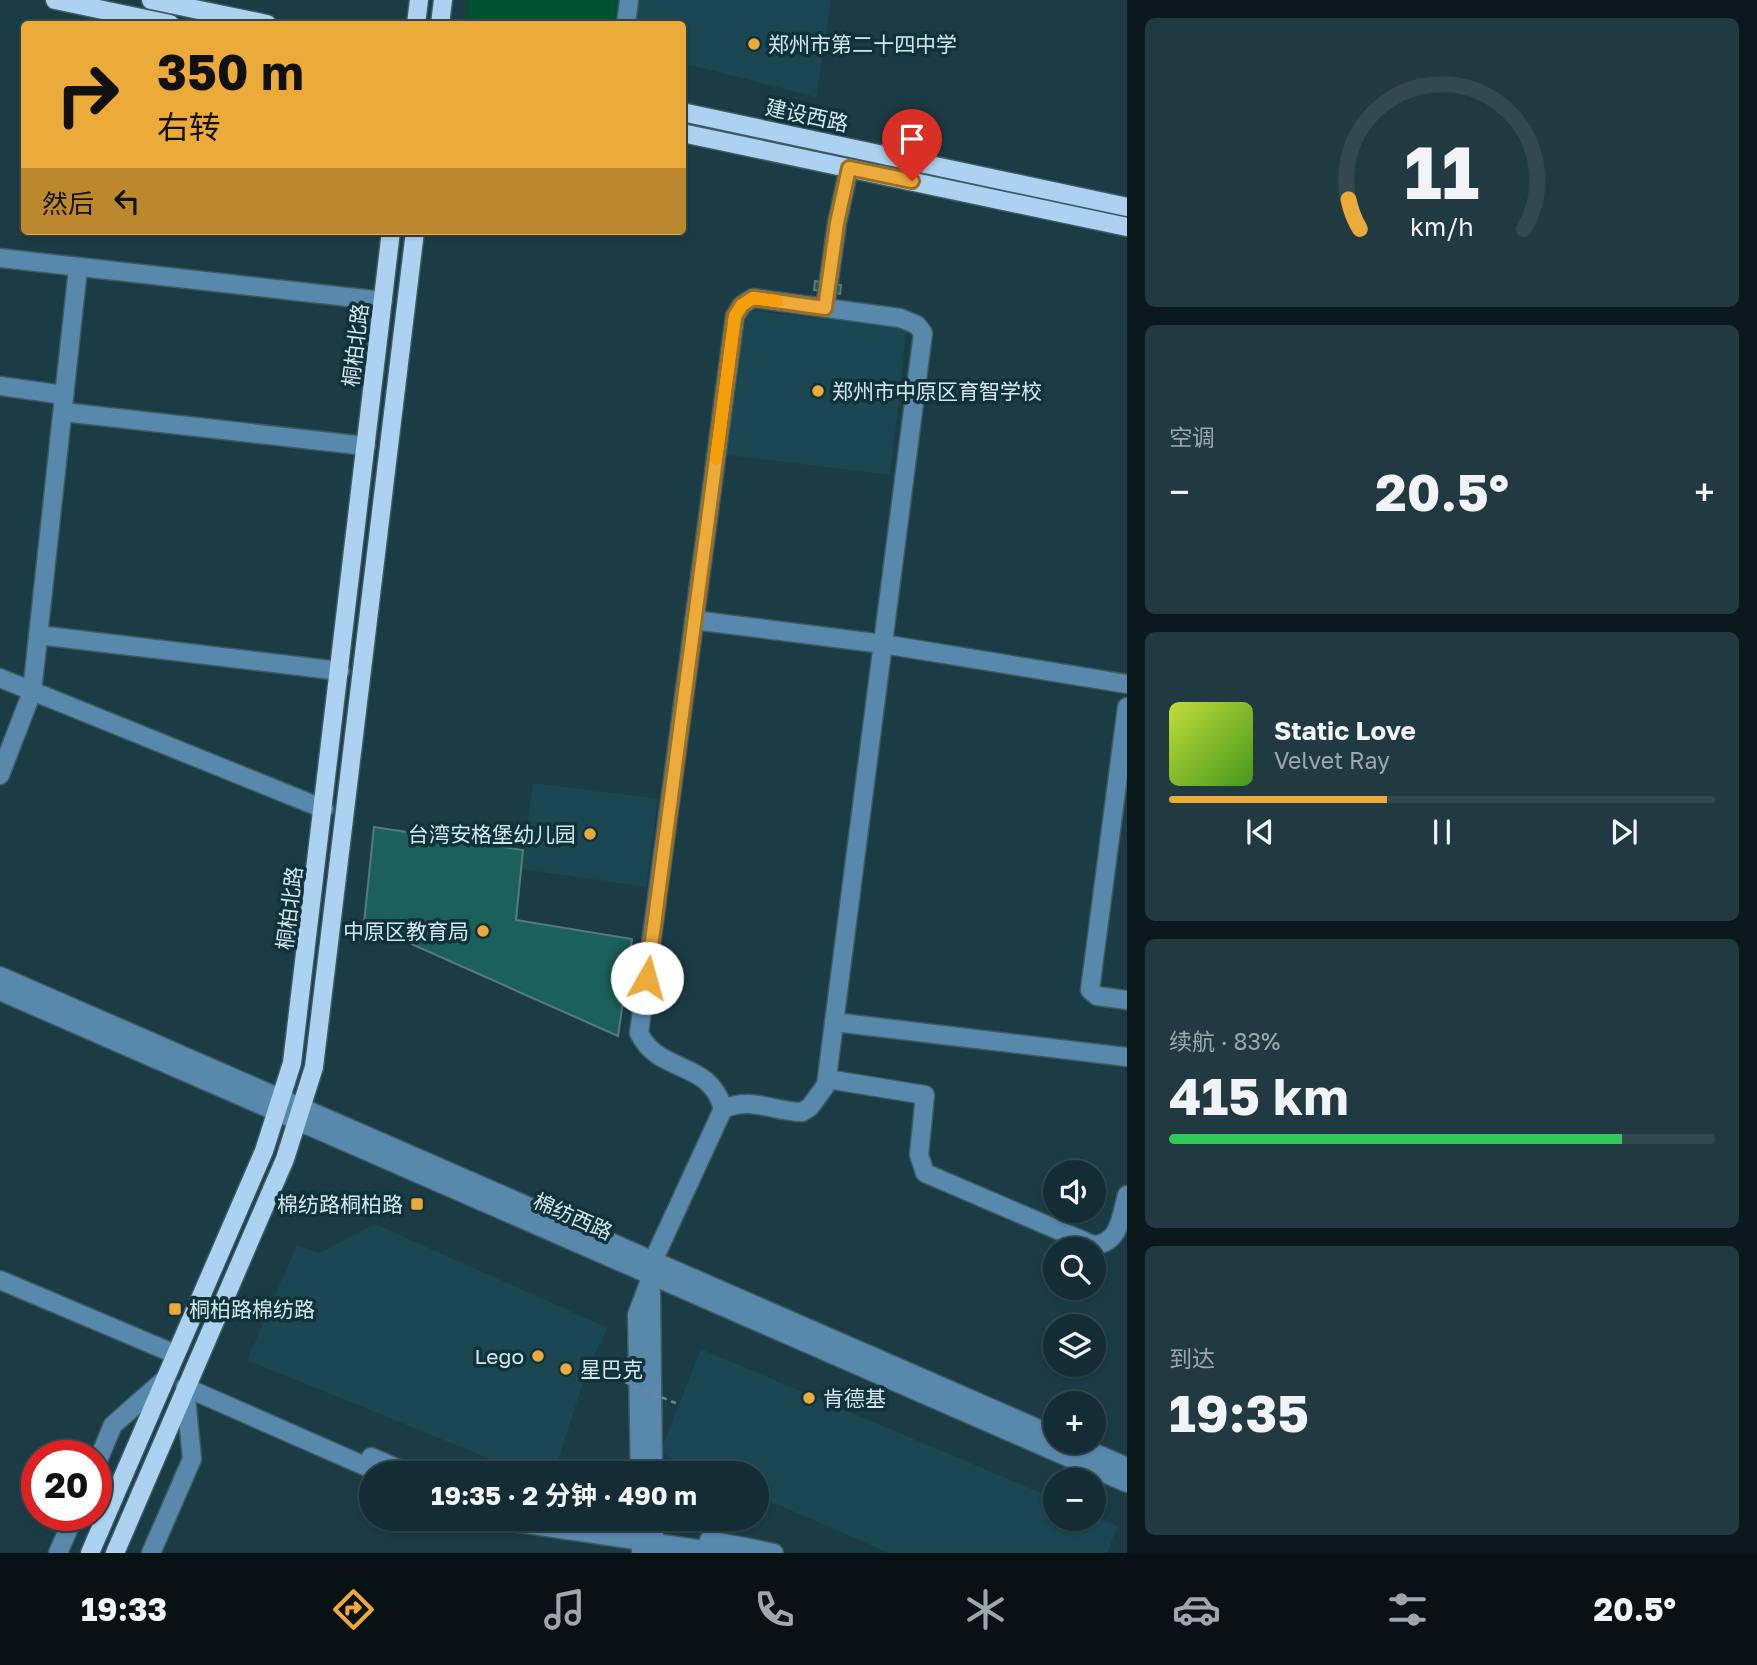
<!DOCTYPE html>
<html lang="zh">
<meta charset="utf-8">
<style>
body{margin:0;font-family:"Golos Text","Noto Sans SC",sans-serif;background:#213940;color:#f1f3f6;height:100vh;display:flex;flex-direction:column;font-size:26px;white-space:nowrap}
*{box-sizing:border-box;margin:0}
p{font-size:23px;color:#9da8ac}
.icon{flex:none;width:38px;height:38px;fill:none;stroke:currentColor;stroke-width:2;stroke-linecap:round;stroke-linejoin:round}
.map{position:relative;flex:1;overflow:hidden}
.panel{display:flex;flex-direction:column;gap:18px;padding:18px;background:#0b191d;width:630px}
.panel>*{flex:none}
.guide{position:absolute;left:21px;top:21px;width:665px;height:214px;border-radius:7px;box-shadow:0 2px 5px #0004,0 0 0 2px #33494f;background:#ebaa39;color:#111;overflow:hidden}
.tools{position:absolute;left:1043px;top:1160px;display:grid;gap:14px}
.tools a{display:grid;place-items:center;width:63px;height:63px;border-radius:50%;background:#142d34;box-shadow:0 2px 5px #0004,0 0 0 2px #33494f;font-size:35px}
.speed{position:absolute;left:21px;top:1440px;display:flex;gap:14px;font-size:35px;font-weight:700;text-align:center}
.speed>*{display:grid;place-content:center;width:91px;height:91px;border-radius:50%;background:#142d34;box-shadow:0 2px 5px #0004,0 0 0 2px #33494f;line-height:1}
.speed .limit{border:10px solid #d22;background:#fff;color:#111}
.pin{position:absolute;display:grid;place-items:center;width:60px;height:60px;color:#fff;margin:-72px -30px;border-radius:50% 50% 50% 0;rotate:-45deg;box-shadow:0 0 7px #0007}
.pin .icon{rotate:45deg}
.me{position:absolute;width:77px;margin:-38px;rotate:7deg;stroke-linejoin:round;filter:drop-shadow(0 0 5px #0008)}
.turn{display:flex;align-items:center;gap:24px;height:147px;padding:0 21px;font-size:32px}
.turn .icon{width:91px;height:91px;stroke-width:2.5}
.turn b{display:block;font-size:49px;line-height:60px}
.then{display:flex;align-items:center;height:66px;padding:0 21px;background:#0003;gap:14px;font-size:26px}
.big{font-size:52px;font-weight:700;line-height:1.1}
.panel .tile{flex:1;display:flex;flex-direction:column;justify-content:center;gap:10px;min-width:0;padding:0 24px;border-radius:10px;background:#213940}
.panel .dial{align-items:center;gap:0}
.dial svg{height:182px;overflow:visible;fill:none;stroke:#33494f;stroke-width:7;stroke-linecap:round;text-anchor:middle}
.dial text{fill:#f1f3f6;stroke:none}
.song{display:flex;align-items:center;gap:21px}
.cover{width:84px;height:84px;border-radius:10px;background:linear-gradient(135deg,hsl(70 70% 55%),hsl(100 70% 35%))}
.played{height:7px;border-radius:4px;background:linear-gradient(90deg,#ebaa39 40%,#33494f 40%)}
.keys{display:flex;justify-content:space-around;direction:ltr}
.heat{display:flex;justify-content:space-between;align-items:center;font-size:38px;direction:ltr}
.charge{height:10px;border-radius:5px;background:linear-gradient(90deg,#34c759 83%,#33494f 0)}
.trip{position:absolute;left:359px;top:1461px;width:410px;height:70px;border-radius:35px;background:#142d34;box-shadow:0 2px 5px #0004,0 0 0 2px #33494f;font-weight:700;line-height:70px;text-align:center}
.tabs{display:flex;height:112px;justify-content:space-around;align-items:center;background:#081215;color:#9da8ac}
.tabs .icon{width:49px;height:49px}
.tabs .selected{color:#ebaa39}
.tabs b{font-size:32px;color:#f1f3f6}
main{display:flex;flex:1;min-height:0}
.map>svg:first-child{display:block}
.built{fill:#1a4752}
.green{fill:#005133}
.building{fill:#1b605b;stroke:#577c78;stroke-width:2}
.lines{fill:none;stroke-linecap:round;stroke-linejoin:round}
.minor-casing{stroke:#3c5b63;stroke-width:21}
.major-casing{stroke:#3c5b63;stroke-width:21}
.minor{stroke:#5988ad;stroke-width:18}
.major{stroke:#add2f1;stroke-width:18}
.path-bridge{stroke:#6e8990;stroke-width:2.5;stroke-dasharray:5 5;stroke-linecap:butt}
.route-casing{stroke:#996e25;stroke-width:18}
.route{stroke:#ebaa39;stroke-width:12}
.slow{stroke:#f59e0b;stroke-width:12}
.poi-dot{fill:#ebaa39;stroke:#10323a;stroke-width:2.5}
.labels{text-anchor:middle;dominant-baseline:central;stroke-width:7;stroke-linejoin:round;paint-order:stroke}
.poi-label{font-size:21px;fill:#d4e7ec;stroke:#10323a;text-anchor:start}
.street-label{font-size:21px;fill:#d4e7ec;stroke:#10323a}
</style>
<main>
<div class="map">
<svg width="1127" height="1553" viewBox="0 0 1127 1553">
<rect width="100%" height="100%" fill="#1b3c45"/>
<g class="built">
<polygon points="637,0 831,0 816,97 683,63 682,24 634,24"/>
<polygon points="747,310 907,328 890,475 727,455"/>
<polygon points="533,783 658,799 646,887 521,869"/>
<polygon points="375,1224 608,1328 588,1367 554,1473 525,1473 247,1360 297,1245 319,1253"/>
<polygon points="701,1349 1055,1499 1055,1519 1094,1519 1094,1516 1118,1526 1107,1553 889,1553 756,1495 756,1474 708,1473 660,1453"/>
</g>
<polygon class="green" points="468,0 619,0 616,24 466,24"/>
<g class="building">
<polygon points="815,281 841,285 840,294 814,290"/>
<polygon points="374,827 523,850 516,920 632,939 618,1036 364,923"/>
</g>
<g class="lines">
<g class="minor-casing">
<g id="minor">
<polyline points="626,24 629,0"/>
<polyline points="0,258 383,301"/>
<polyline points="825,308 837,223 849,168"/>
<polyline points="0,386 64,395"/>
<polyline points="63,412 366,446"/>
<polyline points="694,620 883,644 1127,684"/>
<polyline points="38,635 340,671"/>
<polyline points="0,678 324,809"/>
<polyline points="1127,707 1090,990 1097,996 1127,1000"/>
<polyline points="0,775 32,692 78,268"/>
<polyline points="0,976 1055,1436"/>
<polyline points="0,991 1127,1483"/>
<polyline points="834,1022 1127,1057"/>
<path d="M827,1079L925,1095L919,1155L925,1173L1093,1245C1120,1244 1121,1216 1127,1195"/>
<path d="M653,1261L723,1109C710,1059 659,1075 639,1033L735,316L742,305L753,298L900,318L917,325L923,333L826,1085L810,1107L802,1112C773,1112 752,1096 723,1109"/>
<polyline points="0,1280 175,1354"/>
<polyline points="651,1292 653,1474"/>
<polyline points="1069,1442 1127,1467"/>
<polyline points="371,1457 410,1474"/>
<polyline points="96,1465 113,1425 164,1380"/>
<polyline points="640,1474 637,1315 652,1275"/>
<polyline points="492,1519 724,1553"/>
<polyline points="640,1519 641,1550"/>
<polyline points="654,1519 654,1553"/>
<polyline points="709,1540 774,1553"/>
<polyline points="58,1553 74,1516"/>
<polyline points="151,1553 192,1459 185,1387 383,1474"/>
</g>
</g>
<g class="major-casing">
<g id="major">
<polyline points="55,0 170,24"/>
<polyline points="151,0 267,24"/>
<polyline points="416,24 419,0"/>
<polyline points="440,24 443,0"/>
<polyline points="682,112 1127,207"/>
<polyline points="682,133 1127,227"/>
<polyline points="90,1553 264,1151 292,1063 391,231"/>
<polyline points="115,1553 285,1159 314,1067 415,231"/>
</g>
</g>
<use href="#minor" class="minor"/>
<use href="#major" class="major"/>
<polyline class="path-bridge" points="588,1367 678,1404"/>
</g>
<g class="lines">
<g class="route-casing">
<polyline id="route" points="647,978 735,316 742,305 753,298 825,308 837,223 849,168 912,181"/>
</g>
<use href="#route" class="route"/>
<polyline class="slow" points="716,459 735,316 742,305 753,298 777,301"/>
</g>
<g class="poi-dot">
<circle cx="754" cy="44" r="7"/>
<circle cx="818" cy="391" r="7"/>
<circle cx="590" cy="834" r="7"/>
<circle cx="483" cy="931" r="7"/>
<rect x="410" y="1197" width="14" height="14" rx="3.5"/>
<rect x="168" y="1302" width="14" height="14" rx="3.5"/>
<circle cx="538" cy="1356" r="7"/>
<circle cx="566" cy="1369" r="7"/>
<circle cx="809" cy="1398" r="7"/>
</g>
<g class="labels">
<g class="poi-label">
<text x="768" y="44">郑州市第二十四中学</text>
<text x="832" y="391">郑州市中原区育智学校</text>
<text x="576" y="834" text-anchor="end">台湾安格堡幼儿园</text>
<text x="469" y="931" text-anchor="end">中原区教育局</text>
<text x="403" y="1204" text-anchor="end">棉纺路桐柏路</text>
<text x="189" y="1309">桐柏路棉纺路</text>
<text x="524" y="1356" text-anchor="end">Lego</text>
<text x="580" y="1369">星巴克</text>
<text x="823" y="1398">肯德基</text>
</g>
<g class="street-label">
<text transform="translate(807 115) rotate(12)">建设西路</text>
<text transform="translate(355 345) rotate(-83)">桐柏北路</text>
<text transform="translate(289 908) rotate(-83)">桐柏北路</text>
<text transform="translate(573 1216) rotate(24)">棉纺西路</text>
</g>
</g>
</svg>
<div class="tools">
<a><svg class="icon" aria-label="sound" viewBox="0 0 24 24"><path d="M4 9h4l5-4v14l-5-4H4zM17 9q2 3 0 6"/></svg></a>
<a><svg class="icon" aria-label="search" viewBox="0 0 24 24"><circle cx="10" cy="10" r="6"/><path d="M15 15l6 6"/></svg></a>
<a><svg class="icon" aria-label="layers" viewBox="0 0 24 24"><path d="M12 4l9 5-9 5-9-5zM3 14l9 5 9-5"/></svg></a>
<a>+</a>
<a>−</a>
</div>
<div class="speed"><div class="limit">20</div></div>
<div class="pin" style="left:912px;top:181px;background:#d93025"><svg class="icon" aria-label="arrive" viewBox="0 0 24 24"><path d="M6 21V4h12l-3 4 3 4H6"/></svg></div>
<svg class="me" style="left:647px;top:978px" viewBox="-20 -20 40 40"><circle r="19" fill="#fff"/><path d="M0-13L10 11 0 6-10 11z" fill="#ebaa39"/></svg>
<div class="trip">19:35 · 2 分钟 · 490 m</div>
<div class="guide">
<div class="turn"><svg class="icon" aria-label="right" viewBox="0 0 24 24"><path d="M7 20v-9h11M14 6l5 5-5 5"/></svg><div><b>350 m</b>右转</div></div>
<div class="then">然后<svg class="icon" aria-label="left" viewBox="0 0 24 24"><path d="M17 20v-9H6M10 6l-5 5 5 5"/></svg></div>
</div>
</div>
<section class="panel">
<div class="tile dial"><svg viewBox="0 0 100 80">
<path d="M14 69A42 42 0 1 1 86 69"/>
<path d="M14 69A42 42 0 0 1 9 56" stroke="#ebaa39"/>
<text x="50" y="56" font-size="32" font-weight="700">11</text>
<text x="50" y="72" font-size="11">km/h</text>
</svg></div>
<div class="tile"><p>空调</p>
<div class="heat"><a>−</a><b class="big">20.5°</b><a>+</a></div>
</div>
<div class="tile">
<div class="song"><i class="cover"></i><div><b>Static Love</b><p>Velvet Ray</p></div></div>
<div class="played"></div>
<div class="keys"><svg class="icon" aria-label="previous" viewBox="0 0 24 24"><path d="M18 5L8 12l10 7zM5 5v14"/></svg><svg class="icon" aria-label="pause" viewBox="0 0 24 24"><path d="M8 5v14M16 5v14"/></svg><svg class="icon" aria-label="next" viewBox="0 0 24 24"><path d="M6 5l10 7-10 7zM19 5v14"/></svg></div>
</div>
<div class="tile"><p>续航 · 83%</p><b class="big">415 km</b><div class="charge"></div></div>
<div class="tile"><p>到达</p><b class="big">19:35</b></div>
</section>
</main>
<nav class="tabs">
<b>19:33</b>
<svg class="icon selected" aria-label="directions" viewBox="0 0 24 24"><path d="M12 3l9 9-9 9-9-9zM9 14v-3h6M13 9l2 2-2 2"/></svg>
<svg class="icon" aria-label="music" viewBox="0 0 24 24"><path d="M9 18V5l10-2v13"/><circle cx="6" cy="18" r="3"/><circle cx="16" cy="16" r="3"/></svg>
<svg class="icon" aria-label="phone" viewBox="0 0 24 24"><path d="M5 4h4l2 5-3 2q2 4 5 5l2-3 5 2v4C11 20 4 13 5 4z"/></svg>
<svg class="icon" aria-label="climate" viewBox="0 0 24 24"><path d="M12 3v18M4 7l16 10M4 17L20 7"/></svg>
<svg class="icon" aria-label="car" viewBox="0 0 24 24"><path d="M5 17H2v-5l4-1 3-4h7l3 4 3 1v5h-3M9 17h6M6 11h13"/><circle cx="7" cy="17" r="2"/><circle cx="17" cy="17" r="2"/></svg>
<svg class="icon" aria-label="filters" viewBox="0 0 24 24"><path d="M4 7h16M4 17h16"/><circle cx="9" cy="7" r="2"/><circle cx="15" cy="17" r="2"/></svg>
<b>20.5°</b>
</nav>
